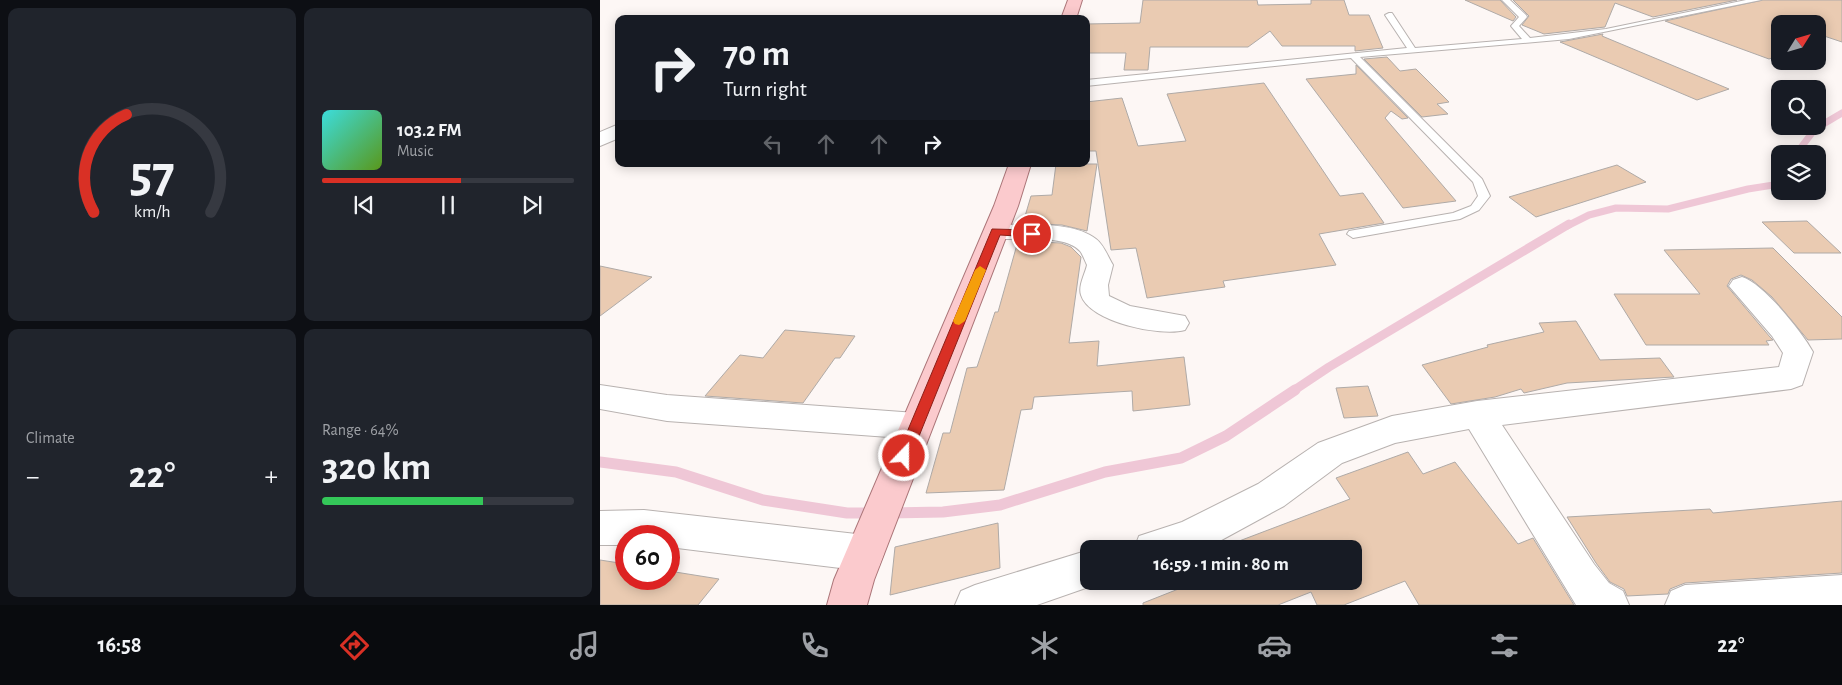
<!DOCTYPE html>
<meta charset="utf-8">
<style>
body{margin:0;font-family:"Alegreya Sans",sans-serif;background:#20242c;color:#f1f3f6;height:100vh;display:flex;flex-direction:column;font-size:19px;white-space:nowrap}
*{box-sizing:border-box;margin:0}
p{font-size:16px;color:#9ea1a6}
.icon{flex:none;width:28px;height:28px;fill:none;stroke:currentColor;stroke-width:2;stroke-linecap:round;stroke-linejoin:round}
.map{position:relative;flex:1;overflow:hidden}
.drawer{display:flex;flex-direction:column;gap:8px;padding:8px;background:#0d0f14;width:600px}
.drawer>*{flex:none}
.hud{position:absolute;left:15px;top:15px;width:475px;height:152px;border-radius:10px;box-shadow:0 2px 12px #0003;background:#171b24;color:#f1f3f6;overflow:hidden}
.needle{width:32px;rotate:53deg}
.controls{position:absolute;left:1171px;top:15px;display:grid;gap:10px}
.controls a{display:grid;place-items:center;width:55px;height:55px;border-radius:10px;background:#171b24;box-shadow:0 2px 12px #0003;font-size:25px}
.speed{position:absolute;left:15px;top:525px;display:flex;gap:10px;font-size:25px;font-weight:700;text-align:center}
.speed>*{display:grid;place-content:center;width:65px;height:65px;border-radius:50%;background:#171b24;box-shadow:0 2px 12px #0003;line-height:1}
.speed .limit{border:8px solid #d22;background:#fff;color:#111}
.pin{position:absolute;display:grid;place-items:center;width:42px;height:42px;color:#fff;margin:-21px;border:2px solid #fff;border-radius:50%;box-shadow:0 1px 5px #0007}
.me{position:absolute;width:55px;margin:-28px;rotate:22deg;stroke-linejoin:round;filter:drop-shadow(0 0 4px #0008)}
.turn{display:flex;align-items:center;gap:18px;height:105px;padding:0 25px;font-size:22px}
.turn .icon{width:65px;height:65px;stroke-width:2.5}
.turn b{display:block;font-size:35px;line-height:42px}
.lanes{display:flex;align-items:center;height:48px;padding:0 25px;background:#0003;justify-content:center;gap:25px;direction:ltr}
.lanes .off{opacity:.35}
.big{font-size:38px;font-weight:700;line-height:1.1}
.drawer .card{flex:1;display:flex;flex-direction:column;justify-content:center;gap:8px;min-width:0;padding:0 18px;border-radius:10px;background:#20242c}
.drawer .dial{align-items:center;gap:0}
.dial svg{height:130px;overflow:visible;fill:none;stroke:#363941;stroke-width:7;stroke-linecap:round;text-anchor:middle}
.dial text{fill:#f1f3f6;stroke:none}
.song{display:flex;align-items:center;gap:15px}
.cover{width:60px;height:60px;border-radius:8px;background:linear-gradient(135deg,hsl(180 70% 55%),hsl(90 70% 35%))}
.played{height:5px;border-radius:2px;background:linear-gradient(90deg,#d93025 55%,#363941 55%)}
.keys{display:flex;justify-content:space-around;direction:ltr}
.heat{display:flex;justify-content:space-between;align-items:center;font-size:28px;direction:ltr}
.charge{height:8px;border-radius:4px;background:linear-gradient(90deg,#34c759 64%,#363941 0)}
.drawer .tiles{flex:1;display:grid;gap:8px;grid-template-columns:repeat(2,1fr)}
.trip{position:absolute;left:480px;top:540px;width:282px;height:50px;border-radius:10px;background:#171b24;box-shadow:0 2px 12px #0003;font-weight:700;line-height:50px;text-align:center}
.dock{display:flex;height:80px;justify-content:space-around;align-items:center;background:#090b0e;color:#9ea1a6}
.dock .icon{width:35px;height:35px}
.dock .current{color:#d93025}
.dock b{font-size:22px;color:#f1f3f6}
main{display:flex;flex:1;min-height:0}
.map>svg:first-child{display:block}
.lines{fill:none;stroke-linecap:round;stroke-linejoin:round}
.stream-far2{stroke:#efc7d6;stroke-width:7}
.stream-far1{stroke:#efc7d6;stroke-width:9}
.stream{stroke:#efc7d6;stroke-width:11}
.building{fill:#eacbb2;stroke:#afaaa7}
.lane-casing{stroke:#b8b2b0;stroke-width:2}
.street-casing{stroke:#b8b2b0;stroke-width:2}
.primary-casing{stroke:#ab7578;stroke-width:2}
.lane{fill:#fff;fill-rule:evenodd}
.street{fill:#fff;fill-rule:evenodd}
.primary{fill:#fbcacd;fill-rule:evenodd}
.route{fill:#d93025;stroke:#8d1f18}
.slow{fill:#f59e0b}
</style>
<main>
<section class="drawer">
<div class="tiles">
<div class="card dial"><svg viewBox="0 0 100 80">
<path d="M14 69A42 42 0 1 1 86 69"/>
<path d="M14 69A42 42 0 0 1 34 9" stroke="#d93025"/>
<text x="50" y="56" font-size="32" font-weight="700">57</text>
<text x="50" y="72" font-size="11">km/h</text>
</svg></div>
<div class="card">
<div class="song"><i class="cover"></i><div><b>103.2 FM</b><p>Music</p></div></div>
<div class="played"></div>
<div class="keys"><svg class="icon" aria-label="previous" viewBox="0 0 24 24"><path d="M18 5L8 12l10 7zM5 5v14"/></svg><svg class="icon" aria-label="pause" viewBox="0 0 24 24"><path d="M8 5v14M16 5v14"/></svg><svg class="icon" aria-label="next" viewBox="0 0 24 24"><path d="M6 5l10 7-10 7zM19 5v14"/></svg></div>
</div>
<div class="card"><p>Climate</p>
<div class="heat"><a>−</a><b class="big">22°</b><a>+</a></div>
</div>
<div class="card"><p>Range · 64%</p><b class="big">320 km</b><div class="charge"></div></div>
</div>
</section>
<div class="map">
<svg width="1242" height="605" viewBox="0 0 1242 605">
<rect width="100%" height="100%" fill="#fdf7f5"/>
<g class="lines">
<g class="stream-far2">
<polyline points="1196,154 1215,129 1242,113"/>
<polyline points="967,226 989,215 1016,208 1068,209 1148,189 1180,184"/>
</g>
<polyline class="stream-far1" points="693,391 729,367 969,224"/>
<g class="stream">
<polyline points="0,462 76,472 163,500 247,513 273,513"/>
<polyline points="289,513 343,512 400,505 505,472 581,458 626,436 695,390"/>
</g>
</g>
<g class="building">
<polygon points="543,0 657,0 658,5 711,4 711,0 744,0 749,15 769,15 783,48 755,51 755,46 682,46 670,31 648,47 550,47 548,70 524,70 526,53 486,53 486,24 540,23"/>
<polygon points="865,0 900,0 916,17 913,21"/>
<polygon points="913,0 1137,0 1053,17 1015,3 1005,27 944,34 922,25 929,16"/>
<polygon points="1163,0 1242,0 1242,42 1218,34 1218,24 1187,24 1180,21 1180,55 1169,59 1065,21"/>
<polygon points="1003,34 1002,36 1129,89 1097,100 960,42"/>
<polygon points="787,57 800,71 816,69 849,102 837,104 848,114 822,117 764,59"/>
<polygon points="756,65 808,118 802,119 791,111 785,118 856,201 803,208 706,79 756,74"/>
<polygon points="664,83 740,196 763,193 784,223 719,234 736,265 623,281 625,287 547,298 536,248 511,250 496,151 486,151 486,102 522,98 538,146 586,141 567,94"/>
<polygon points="456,164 497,164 487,231 462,225 423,223 431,196 452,195"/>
<polygon points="1017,165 1046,182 936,217 909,197"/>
<polygon points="1207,221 1241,253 1194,253 1162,222"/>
<polygon points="418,241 461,243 471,247 481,257 469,343 499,341 497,366 584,357 590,405 533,411 532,391 434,397 432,409 421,410 404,490 326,493 343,433 350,433 367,368 377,367 395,312 398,312"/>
<polygon points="1173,248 1242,317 1242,339 1208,340 1172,297 1152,280 1141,275 1131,279 1127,286 1170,337 1173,340 1166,341 1169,345 1046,345 1014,294 1100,294 1064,250"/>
<polygon points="0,266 52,277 0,316"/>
<polygon points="976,321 1000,360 1060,358 1074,377 967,383 924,393 921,389 895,397 851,404 822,365 888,347 887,345 944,332 939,323"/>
<polygon points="185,330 255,336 240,358 235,358 203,403 105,396 140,355 163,358"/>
<polygon points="768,386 778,416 744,418 736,388"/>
<polygon points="808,452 823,474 855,462 918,544 933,538 974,605 819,605 805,581 744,605 717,605 711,592 678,605 543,605 543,603 586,586 585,581 754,581 754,549 618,549 750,499 736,478"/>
<polygon points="1242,501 1242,573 1085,583 1070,589 1068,594 1027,596 1024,589 1010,582 996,563 967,517 1110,509 1113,513"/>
<polygon points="398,523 400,568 290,595 295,547"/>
<polygon points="0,560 26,564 26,579 69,579 69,571 119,579 98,605 0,605"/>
</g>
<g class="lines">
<g class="lane-casing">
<polygon id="lane" points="902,0 910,0 926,15 927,17 919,26 930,38 1006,29 1146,0 1161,0 969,39 760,57 882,179 890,196 879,210 860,219 753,238 747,234 749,231 853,213 871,206 878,196 873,182 751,58 486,86 486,80 807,48 785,15 789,13 792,13 815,48 922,39 911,26 919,17"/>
</g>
<g class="street-casing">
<g id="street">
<polygon points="19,124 19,138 0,146 0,132"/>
<path d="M396,225C424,225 473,221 496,239C504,245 508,257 513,265L508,285L509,296L530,306L585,316L589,323L585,330C561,337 489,322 481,295C478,286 485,274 487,265C485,261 483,255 480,251C463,232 411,243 387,237L384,232L387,227Z"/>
<path d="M1142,277C1163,283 1202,332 1213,352L1202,385L1191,389L902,425L994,564L1009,583L1023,591L1029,605H976L869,429L795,443L742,463L684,506L605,549H534L539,536L582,522L658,484L718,443L792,416L877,401L1179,367L1183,353L1172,336L1129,286L1133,280Z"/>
<polygon points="0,385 67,395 316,413 328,417 332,426 328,435 316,439 67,421 0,409"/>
<polygon points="44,510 265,535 279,540 284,553 279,566 265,571 69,547 69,536 26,536 26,545 0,545 0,511"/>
<polygon points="489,550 489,581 503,582 437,605 355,605 361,591 375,585"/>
<polygon points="1242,575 1242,605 1065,605 1071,591 1085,585"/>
</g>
</g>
<g class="primary-casing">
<g id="primary">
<polygon points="468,0 482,0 476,19 461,19"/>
<polygon points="409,164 431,164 418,206 274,580 267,605 227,605 234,580 394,206"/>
</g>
</g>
<use href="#lane" class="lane"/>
<use href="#street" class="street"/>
<use href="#primary" class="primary"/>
</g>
<polygon class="route" points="392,229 432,230 437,234 432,237 400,235 311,456 309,460 304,462 299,460 297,456"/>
<polygon class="slow" points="380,266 386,270 365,321 359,325 355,324 353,321 375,270"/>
</svg>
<div class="controls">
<a><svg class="needle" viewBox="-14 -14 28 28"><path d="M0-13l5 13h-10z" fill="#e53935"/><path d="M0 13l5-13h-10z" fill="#9ea1a6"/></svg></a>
<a><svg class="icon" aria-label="search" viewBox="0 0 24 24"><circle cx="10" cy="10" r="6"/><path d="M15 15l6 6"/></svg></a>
<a><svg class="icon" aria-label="layers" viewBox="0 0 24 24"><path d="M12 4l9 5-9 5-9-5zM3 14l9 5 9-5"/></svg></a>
</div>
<div class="speed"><div class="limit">60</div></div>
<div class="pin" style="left:432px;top:234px;background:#d93025"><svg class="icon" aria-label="arrive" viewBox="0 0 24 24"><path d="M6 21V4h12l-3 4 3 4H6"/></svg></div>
<svg class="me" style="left:304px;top:456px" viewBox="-20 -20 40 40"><circle r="17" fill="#d93025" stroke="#fff" stroke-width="3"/><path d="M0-11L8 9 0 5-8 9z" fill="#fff"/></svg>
<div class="trip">16:59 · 1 min · 80 m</div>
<div class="hud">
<div class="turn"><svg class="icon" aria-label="right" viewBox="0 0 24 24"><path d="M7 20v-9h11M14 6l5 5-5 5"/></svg><div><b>70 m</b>Turn right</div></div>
<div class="lanes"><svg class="icon off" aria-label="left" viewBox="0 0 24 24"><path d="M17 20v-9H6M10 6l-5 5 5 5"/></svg><svg class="icon off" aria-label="ahead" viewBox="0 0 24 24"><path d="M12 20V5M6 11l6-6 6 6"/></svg><svg class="icon off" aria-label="ahead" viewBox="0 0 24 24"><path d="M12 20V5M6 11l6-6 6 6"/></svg><svg class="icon" aria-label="right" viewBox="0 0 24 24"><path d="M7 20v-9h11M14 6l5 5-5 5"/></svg></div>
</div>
</div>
</main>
<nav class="dock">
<b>16:58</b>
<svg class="icon current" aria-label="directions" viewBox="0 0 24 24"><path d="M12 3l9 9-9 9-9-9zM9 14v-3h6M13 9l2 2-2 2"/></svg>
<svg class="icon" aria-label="music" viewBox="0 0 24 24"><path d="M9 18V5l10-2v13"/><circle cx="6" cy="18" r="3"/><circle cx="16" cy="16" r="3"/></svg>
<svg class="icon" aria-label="phone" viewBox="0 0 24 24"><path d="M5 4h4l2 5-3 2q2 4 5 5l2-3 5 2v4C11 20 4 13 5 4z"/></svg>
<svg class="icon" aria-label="climate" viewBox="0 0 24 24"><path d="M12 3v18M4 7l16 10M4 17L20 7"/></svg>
<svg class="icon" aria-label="car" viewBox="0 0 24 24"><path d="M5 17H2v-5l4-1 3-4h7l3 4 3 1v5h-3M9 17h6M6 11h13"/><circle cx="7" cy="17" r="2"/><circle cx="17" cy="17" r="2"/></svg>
<svg class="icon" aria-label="filters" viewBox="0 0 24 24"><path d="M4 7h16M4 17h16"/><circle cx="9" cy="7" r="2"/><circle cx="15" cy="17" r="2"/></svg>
<b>22°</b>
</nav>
